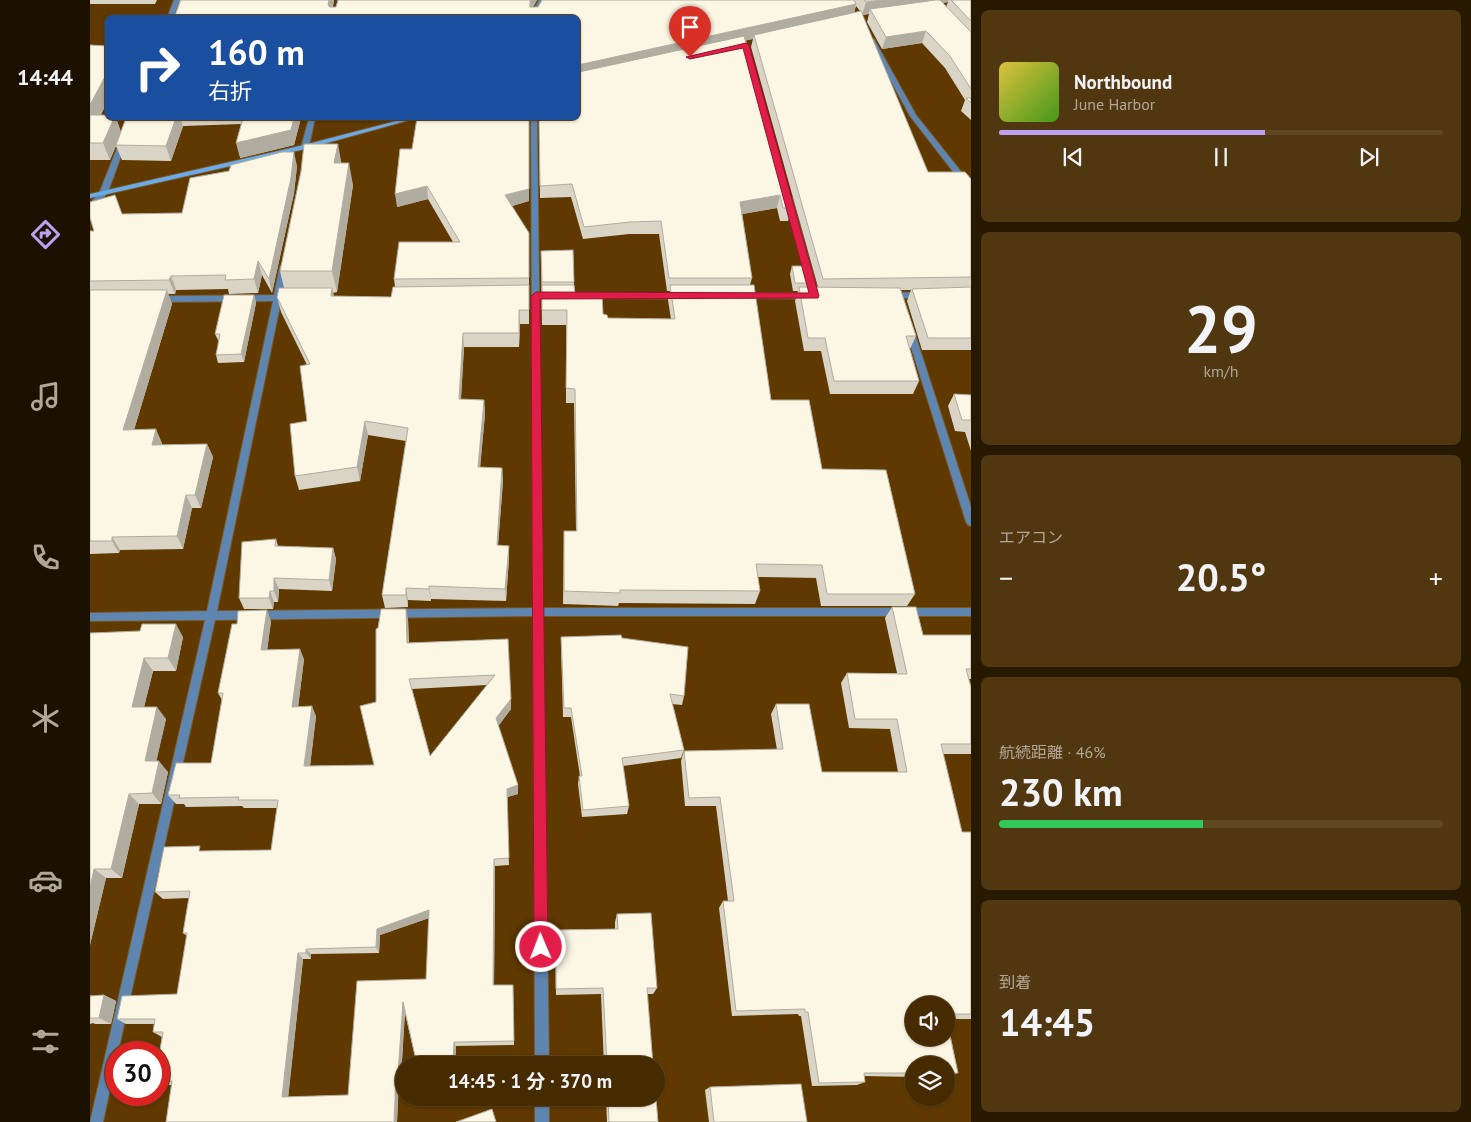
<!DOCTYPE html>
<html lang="ja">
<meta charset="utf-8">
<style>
body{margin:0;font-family:"PT Sans","Noto Sans JP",sans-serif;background:#51370f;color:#f1f3f6;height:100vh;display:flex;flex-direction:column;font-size:19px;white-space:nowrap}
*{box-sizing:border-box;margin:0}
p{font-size:16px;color:#b0a799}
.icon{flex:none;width:28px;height:28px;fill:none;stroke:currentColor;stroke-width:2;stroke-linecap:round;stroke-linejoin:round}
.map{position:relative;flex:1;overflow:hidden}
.panel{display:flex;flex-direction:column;gap:10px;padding:10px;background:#271800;width:500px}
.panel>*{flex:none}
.top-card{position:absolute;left:15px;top:15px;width:475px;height:105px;border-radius:8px;box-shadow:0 1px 4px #0004,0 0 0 1px #5f4722;background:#1a4fa0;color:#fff;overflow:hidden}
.fabs{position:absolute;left:815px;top:996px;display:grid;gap:10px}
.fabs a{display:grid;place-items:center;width:50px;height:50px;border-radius:50%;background:#472b00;box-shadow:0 1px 4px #0004,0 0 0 1px #5f4722;font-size:25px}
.speed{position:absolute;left:15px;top:1041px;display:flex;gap:10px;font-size:25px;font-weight:700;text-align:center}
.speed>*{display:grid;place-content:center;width:65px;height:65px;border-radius:50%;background:#472b00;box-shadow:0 1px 4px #0004,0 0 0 1px #5f4722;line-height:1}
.speed .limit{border:8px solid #d22;background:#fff;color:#111}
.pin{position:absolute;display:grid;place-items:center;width:42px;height:42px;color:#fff;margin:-51px -21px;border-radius:50% 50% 50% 0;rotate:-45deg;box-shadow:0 0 5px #0007}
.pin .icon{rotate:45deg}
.me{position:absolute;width:55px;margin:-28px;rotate:359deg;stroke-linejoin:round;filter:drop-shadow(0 0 4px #0008)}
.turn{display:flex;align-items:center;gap:18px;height:105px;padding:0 20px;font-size:22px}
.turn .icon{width:65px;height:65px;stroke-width:2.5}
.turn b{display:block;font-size:35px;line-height:42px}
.big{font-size:38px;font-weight:700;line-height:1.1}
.panel .tile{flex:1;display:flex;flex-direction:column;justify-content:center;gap:8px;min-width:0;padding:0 18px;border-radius:8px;background:#51370f}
.panel .dial{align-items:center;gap:0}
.dial b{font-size:65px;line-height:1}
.song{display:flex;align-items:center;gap:15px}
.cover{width:60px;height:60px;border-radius:8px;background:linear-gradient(135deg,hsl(50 70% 55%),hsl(100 70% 35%))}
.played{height:5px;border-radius:2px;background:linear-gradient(90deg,#bca0f2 60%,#5f4722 60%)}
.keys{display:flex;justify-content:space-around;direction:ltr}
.heat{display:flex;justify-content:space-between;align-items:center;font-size:28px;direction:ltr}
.charge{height:8px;border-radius:4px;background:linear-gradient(90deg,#34c759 46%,#5f4722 0)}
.trip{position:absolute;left:305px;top:1056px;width:270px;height:50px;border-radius:25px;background:#472b00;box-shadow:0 1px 4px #0004,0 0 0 1px #5f4722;font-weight:700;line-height:50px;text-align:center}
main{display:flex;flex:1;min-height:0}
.tabs{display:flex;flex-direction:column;width:90px;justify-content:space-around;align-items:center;background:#1c1100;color:#b0a799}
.tabs .icon{width:35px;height:35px}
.tabs .active{color:#bca0f2}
.tabs b{font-size:22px;color:#f1f3f6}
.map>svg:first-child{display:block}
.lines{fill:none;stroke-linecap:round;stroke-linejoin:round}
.street-casing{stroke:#7a5621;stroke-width:2}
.secondary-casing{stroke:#7a5621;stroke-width:2}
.street{fill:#5e86b0;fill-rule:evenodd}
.secondary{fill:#6aabec;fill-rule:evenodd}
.wall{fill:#d9d4c5;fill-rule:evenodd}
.shaded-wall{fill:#b0aca0}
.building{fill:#fcf6e5;stroke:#b0aca0;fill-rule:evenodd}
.route{fill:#e11d48;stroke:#92132f}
</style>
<main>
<nav class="tabs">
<b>14:44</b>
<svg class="icon active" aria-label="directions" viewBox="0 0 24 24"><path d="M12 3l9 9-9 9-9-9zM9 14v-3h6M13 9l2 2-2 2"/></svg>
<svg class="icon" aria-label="music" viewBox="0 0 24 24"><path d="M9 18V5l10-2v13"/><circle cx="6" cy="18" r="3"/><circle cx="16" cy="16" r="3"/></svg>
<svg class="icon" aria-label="phone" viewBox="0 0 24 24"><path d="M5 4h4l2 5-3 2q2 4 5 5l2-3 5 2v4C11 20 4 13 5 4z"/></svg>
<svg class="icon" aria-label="climate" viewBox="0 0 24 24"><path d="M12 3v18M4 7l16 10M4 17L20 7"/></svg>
<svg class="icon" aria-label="car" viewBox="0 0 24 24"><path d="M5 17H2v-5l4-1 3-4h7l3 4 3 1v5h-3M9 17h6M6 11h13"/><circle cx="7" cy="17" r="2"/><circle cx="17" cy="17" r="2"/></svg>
<svg class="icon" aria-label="filters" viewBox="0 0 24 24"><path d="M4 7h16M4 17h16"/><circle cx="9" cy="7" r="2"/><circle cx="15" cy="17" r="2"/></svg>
</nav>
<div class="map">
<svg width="881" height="1122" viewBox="0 0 881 1122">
<rect width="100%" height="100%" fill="#5f3900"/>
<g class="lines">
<g class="street-casing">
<g id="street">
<polygon points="84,0 90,0 83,18 77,18"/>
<polygon points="449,0 455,0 447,14 447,18 441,18 441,14"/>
<polygon points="779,38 784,39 826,115 881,184 881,191 878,191 820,116 778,39"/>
<polygon points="39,118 45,118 18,192 3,211 0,211 0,204 10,191"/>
<polygon points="219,118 225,118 219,147 215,149 211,147"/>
<polygon points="441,118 447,118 453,608 881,608 881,616 453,616 459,1065 445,1065 443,616 125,620 28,1052 26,1052 26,1062 13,1122 0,1122 115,620 0,621 0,613 117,611 183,301 67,302 63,299 67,296 184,295 190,266 194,263 198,266 192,295 197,298 196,300 191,301 127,611 443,608"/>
<polygon points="695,196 698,196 702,198 729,296 725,299 649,298 648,296 652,293 720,293 694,198"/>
<polygon points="833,292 837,295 836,297 800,299 796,296 800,293"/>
<polygon points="500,293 593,293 597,296 593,299 497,298 497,294"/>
<polygon points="820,328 824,331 881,507 881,526 878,525 876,522 816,331"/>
<rect x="445" y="1098" width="14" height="24"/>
</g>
</g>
<g class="secondary-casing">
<polygon id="secondary" points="318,118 327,118 215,149 0,198 0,194 214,145"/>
</g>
<use href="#street" class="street"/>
<use href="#secondary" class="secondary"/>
</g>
<g class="wall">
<polygon points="0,0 67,0 65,4 0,4"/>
<path d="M90,0H244L243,7H246L248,0H447L443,7H448L452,0H881V120L871,111L875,100L855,68L832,43L792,49L777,22L779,14L772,15V14L838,172H875L881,179V350H832L817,301L821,290H811L826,336L820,349L829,381L823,394H740L731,351H714L705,301L708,291H703L700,274L702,266H715L720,283L719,287H728L661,47L663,39L656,40L702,208L698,221H690L687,208L652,214L662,278L660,285H664L681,400H719L732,469L796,470L825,594L817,606H731L726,578L668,577L670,591L665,604L529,603L528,606L473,604L474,531H486L484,403H476V325H452L451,251L483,250L484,285L485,293H512L513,314L517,315L518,318L581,319L578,300L580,291H577L569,234H539L493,239L481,197L450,198L449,118H447H488V18H84ZM858,2L856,7L853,3ZM766,6L770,11L764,13Z"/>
<polygon points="0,45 18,46 18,101 10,115 18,118 26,118 31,132 36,118 211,118 204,145 150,158 151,124 93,126 81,161 32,160 26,146 20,160 0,160"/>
<polygon points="439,118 439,201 422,206 439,233 439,324 430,324 429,347 374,347 371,399 394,400 395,414 390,467 412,468 413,481 408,545 419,546 419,558 416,601 341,599 341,601 318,600 318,607 295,608 292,595 316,441 278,435 270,481 209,490 205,476 217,421 217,365 191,312 187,297 194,288 190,271 251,163 263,185 247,292 243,293 244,296 301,297 305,287 304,279 363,242 338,199 307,207 322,149"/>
<polygon points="207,166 204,193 182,293 172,275 168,293 139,294 138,289 86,290 85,294 78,294 82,304 44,430 72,443 72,445 117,444 123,457 111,508 102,508 93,549 30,550 29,553 0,554 0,231 4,231 32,214 92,213"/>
<polygon points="164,295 166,303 154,362 128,363 126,355 129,342 125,334"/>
<polygon points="864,394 881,395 881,451 875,432 865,431 858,406"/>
<polygon points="186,539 188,546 243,548 246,559 242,591 189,589 188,602 184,602 183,609 154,609 149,598"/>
<path d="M802,607L833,635H881V679H879L881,687V754H853L872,832H881V1019H857L868,1073L856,1077V1065H824V1077L774,1076L775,1082L767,1085L722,1086L711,1016H709L708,1014L642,1016L629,908L633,901H638L626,806H595L591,761L594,751L687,750L681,714L686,704L732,772H808L800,729L759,728L751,683L757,673H807L795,618ZM856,1005V1038H824Z"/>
<path d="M318,619L319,643L418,639L421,709L408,726L428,785V794L417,797L419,865L405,866L404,985H423L424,1045L366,1046L365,1065H327L315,1013L311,1077L309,1078L307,1122L82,1085H73L69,1083V1056L72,1037L63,1032L64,1024H36L27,1019L87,994L97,936L93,933L99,898L73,899L65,892L114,851L181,850L187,808H154L152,806L96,807L94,804H86L78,795L121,763L132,700L128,693L181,621L177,650L214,659L208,707L226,716L220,766L284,765L286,702ZM397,685L340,756L322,689ZM339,918L336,979L258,1095L198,1097L213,959H221V954L289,953L290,935Z"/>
<polygon points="0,633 93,637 86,671 63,671 54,707 76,719 66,761 78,772 71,804 49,804 32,878 16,878 0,945"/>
<polygon points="471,637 532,638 594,696 592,705 582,704 594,750 591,758 533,766 539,806 537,814 492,817 488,784 489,776 490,776 481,717 473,717 471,647"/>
<polygon points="527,914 567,988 563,994 557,994 563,1065 514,1065 511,994 466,995 465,937 466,930 525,929 525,922"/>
<polygon points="0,995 2,996 14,995 26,1001 21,1024 5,1024 3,1023 0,1024"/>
<polygon points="620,1087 717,1122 619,1122 615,1090"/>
<polygon points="516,1098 566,1098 568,1122 517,1122"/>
</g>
<g class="shaded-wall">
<polygon points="239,0 244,0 240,18 238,5"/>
<polygon points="440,0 447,0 439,13"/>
<polygon points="792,0 859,0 858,2 782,13 780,9 779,14 772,15 776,2"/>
<polygon points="766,4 763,17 664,35 663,39 488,78 488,65"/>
<polygon points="836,31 832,43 792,49 796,37"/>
<polygon points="18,71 18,101 2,133 0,128 0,105"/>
<polygon points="24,118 26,118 31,133 20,160 13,143"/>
<polygon points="86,118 90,118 93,126 81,161 76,146"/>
<polygon points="204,118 211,118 204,145 150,158 146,143"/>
<polygon points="248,144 252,166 244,163"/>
<polygon points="204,152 207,166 204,193 182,293 179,279"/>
<polygon points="259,163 263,185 247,292 242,271"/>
<polygon points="337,186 338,199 307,207 305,194"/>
<polygon points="439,189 439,201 415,208 415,195"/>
<polygon points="690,195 687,208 647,215 650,202"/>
<polygon points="168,261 172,275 168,293 164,279"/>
<polygon points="81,276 86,290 85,294 79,280"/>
<polygon points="242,288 245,302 241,296"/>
<polygon points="77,290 82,304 40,443 33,430"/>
<polygon points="164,295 166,303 154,362 151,354"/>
<polygon points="429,310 430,324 429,347"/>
<polygon points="373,333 374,347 370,413 369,399"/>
<polygon points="394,400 395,414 389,480 388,467"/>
<polygon points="275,421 278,435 270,481 267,467"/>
<polygon points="66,429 72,443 68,458 62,445"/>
<polygon points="117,444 123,457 111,508 105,495"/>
<polygon points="412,468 413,481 407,558 407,545"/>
<polygon points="96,495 102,508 93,549 87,536"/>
<polygon points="22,537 30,550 29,553 22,541"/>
<polygon points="419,546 419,558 416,601 415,589"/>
<polygon points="243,548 246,559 242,591 239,580"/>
<polygon points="184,578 189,589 188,602 184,591"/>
<polygon points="339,586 341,599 341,601 339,589"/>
<polygon points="316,588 318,600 318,607 316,595"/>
<polygon points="180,591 184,602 183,609 179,598"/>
<polygon points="316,609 318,619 319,654 317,643"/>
<polygon points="177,610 181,621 176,660 171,650"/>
<polygon points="86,624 93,637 86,671 78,658"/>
<polygon points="210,649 214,659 207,716 202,707"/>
<polygon points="54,658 63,671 51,719 42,707"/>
<polygon points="421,699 421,709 407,728 406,718"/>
<polygon points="222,706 226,716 219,775 214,766"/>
<polygon points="67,707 76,719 64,772 55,761"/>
<polygon points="69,761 78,772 71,804 62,793"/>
<polygon points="428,785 428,794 417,797 419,865 417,789"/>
<polygon points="39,794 49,804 32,878 21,869"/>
<polygon points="404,859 405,866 404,991 403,985"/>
<polygon points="4,869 16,878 0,945 0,888"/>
<polygon points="339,910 342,917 290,935 289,953 286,947 287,929"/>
<polygon points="216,949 221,954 221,959 216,953"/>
<polygon points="208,953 213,959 198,1100 192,1097"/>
<polygon points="14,995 26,1001 21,1024 9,1018"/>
<polygon points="313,1002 315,1007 311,1077 308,1074"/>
<polygon points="364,1042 366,1046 365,1065 363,1065"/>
<polygon points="306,1074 309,1078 307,1122 304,1122"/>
</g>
<g class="building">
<polygon points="91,0 239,0 238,5 240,7 246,7 248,0 440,0 440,7 448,7 452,0 764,0 766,4 488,65 488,18 84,18"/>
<polygon points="774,0 792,0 776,2"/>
<polygon points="846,0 850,0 881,32 881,89 860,56 836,31 796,37 780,9"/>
<polygon points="861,0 881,0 881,21"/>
<polygon points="771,11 838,172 875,172 881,179 881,277 733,279 664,35"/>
<polygon points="654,36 702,208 693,208 690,195 650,202 662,278 579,278 571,221 540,222 494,227 482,184 450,186 449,118 488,118 488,71 489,72"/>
<polygon points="0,45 18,46 18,71 0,105"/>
<polygon points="876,98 881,98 881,103"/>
<polygon points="0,115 18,115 18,118 24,118 13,143 0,143"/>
<polygon points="36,118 86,118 76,146 26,145"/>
<polygon points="153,118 204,118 201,130 146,143"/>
<polygon points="327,118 439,118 439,189 415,195 439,233 439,278 304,279 309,242 370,242 337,186 305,194 310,149 322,149"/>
<polygon points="214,144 248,144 244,163 259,163 242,271 190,271 211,171"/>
<polygon points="192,152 204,152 201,178 179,279 168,261 164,279 135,280 136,275 81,276 79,280 0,281 0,231 4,231 0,218 0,202 25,195 32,214 92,213 100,178 139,171 141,165"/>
<polygon points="483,250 484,282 452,282 451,251"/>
<polygon points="702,266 715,266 720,283 705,283"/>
<polygon points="439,285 439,310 429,310 429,333 373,333 369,399 394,400 388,467 412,468 407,545 419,546 415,589 339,586 339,589 316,588 316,595 292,595 318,428 275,421 267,467 205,476 200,424 217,421 210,366 220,364 187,297 189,288 242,288 241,296 301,297 303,287"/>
<polygon points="452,285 484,285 485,293 512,293 513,314 517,315 518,318 585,319 580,285 664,285 681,400 719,400 732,469 796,470 825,594 737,594 732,565 666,564 670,591 530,590 530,593 474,591 474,531 487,531 485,389 476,388 477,310 452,310"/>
<polygon points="709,287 810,288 826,336 816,336 829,381 744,381 735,338 718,338"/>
<polygon points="881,287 881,338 838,338 822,289"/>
<polygon points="0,290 77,290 33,430 66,429 62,445 117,444 105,495 96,495 87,536 22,537 22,541 0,541"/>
<polygon points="134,295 164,295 151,354 126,355 130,334 125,334"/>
<polygon points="864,394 881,395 881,420 872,420"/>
<polygon points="186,539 185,546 243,548 239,580 184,578 184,591 180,591 179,598 149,598 152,542"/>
<polygon points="802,607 826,607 833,635 881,635 881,669 876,669 881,687 881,744 851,744 872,832 881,832 881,1014 856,1014 856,1005 824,1005 824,1038 856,1038 856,1017 868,1073 856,1073 856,1065 824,1065 824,1073 774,1073 775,1082 729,1083 718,1012 715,1012 715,1009 646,1011 633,901 644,901 630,797 599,798 594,751 693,749 686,704 719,704 732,772 817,772 807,719 765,719 757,673 817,674"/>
<path d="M291,609H316L317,643L418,639L421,699L406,718L428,785L417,789L419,858L404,859L403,985H423L424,1041L364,1042L363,1065H327L313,1002L308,1074H306L304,1122H76L82,1081L69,1082V1056L73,1032H63L65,1019H27L32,996L87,994L97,933H93L100,891L65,892L74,847L110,846L109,851L181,850L188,800H148L149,797L89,798L90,795H78L86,763H121L133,693H128L142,624H147L148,611L177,610L171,650L210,649L202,707L222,706L214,766L284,765L270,706L286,702V629L288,628ZM405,675L340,756L319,679ZM339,910L336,979L267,981L258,1095L192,1097L208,953H216V949L286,947L287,929Z"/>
<polygon points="52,624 86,624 78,658 54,658 42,707 67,707 55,761 69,761 62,793 39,794 21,869 4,869 0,888 0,633 50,631"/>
<polygon points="531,635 532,638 598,647 594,696 580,694 594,750 532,758 539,806 493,810 489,776 492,776 481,708 474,708 471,637"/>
<polygon points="561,913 567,988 557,988 563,1065 517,1065 513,988 466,989 466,930 528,929 527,914"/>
<polygon points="14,995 9,1018 0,1018 0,996"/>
<polygon points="711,1084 717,1122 624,1122 620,1087"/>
<polygon points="518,1098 566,1098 568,1122 519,1122"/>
<polygon points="402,1109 406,1122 366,1122"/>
</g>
<polygon class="route" points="656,43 659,45 729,296 728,298 450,299 458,947 456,952 451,954 446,952 444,947 441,296 446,292 719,293 653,48 600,59 596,57"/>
</svg>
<div class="fabs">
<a><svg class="icon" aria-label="sound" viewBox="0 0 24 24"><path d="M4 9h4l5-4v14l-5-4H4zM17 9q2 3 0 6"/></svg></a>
<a><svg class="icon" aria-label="layers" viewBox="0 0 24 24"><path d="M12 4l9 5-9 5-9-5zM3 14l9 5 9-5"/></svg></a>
</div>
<div class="speed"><div class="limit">30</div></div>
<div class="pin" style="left:600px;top:57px;background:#d93025"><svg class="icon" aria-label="arrive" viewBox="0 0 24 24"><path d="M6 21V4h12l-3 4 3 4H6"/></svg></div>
<svg class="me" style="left:451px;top:947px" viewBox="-20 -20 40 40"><circle r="17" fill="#e11d48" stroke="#fff" stroke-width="3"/><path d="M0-11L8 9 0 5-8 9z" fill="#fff"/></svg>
<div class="trip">14:45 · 1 分 · 370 m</div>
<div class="top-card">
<div class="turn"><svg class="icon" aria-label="right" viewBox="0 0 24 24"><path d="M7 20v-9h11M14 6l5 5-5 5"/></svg><div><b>160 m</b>右折</div></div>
</div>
</div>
<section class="panel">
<div class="tile">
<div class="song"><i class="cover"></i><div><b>Northbound</b><p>June Harbor</p></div></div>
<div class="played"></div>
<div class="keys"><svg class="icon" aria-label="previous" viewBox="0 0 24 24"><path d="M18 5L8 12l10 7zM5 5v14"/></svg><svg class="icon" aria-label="pause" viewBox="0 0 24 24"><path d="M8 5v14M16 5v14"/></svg><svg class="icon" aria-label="next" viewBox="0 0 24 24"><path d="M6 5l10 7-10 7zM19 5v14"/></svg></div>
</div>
<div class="tile dial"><b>29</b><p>km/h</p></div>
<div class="tile"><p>エアコン</p>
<div class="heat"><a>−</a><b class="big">20.5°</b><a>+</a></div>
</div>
<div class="tile"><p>航続距離 · 46%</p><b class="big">230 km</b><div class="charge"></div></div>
<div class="tile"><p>到着</p><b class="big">14:45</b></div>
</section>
</main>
